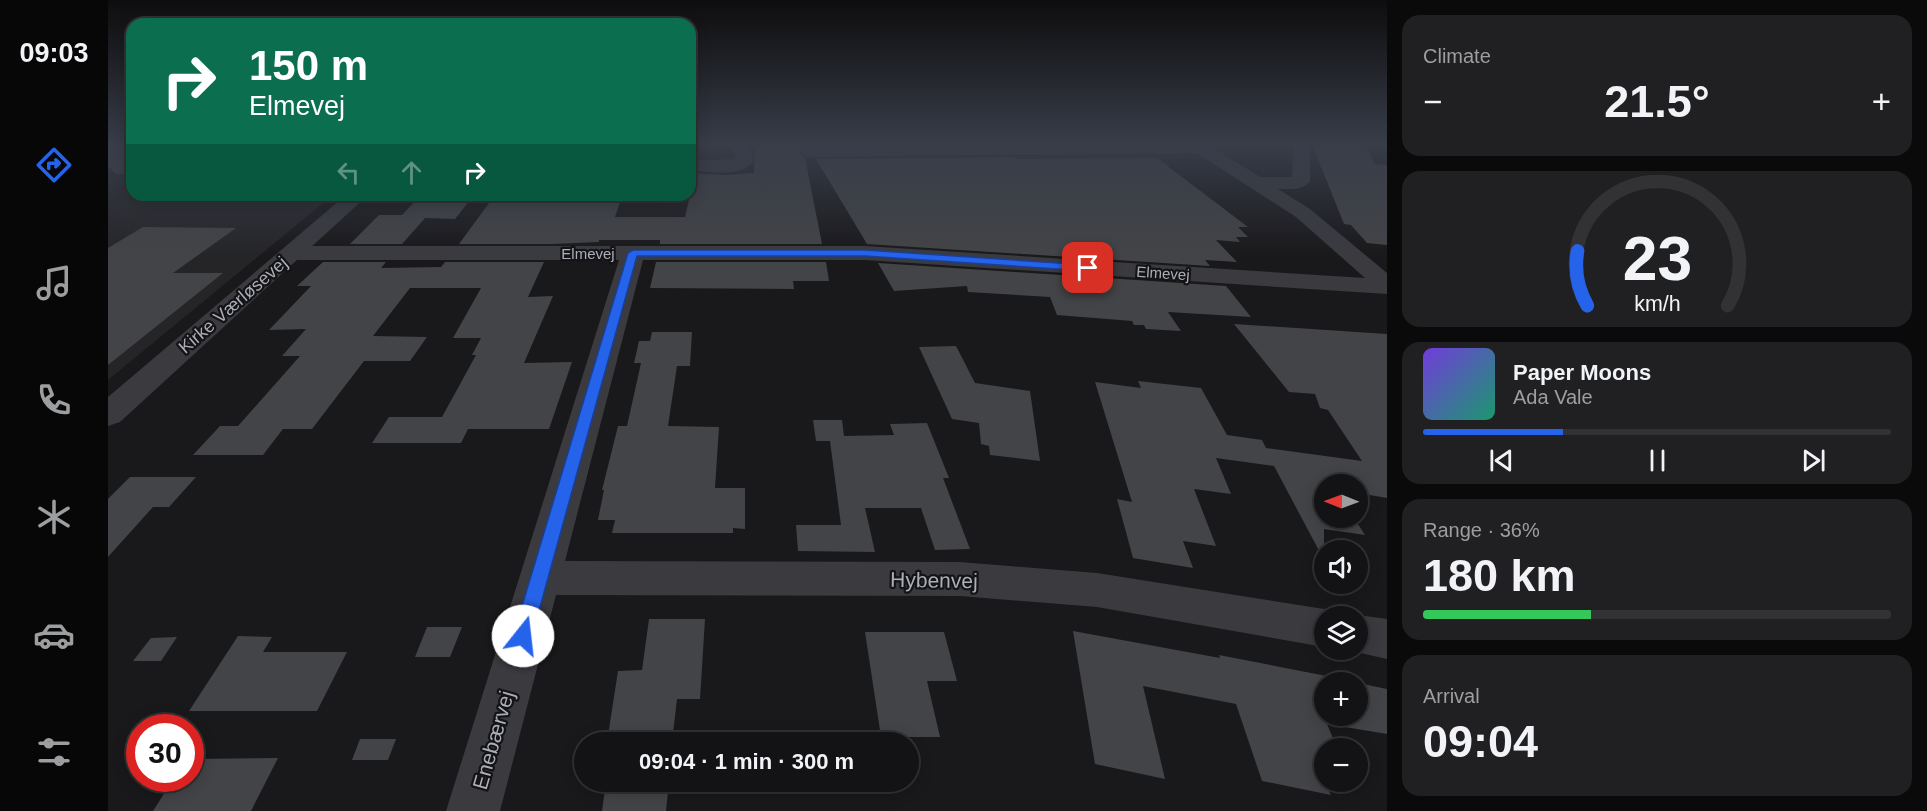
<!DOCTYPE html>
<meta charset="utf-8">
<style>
body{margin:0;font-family:Arial,sans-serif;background:#202022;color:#f1f3f6;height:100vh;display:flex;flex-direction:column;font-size:22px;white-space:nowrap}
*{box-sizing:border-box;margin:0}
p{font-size:20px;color:#9d9ea0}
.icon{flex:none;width:33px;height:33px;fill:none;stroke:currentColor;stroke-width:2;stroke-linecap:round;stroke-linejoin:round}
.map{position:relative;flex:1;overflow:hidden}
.sheet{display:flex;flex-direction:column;gap:15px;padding:15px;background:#0a0a0b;width:540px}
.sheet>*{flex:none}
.guide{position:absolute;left:18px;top:18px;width:570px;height:183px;border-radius:18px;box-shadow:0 3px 15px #0003,0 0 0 2px #323234;background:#0b6e4f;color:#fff;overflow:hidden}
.needle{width:39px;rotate:271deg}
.buttons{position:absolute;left:1206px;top:474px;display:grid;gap:12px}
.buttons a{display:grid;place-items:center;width:54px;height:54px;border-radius:50%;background:#131214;box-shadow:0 3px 15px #0003,0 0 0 2px #323234;font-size:30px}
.speed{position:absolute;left:18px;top:714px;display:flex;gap:12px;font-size:30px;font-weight:700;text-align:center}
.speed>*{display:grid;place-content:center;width:78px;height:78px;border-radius:50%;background:#131214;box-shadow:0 3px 15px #0003,0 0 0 2px #323234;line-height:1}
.speed .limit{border:9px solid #d22;background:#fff;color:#111}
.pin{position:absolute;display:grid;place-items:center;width:51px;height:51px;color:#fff;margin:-26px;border-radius:12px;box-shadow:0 3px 9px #0006}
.me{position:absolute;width:66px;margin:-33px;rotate:16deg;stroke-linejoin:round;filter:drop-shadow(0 0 4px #0008)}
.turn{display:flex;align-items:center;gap:21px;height:126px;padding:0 24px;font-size:27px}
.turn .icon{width:78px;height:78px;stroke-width:2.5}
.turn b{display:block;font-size:42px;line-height:51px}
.lanes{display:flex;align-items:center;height:57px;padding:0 24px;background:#0003;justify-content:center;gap:30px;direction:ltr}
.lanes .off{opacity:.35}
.big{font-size:45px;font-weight:700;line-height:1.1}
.sheet .widget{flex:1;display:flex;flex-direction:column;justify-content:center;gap:9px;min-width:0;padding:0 21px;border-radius:18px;background:#202022}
.sheet .dial{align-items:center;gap:0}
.dial svg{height:156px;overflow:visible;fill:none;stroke:#323234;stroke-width:7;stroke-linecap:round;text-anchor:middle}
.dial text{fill:#f1f3f6;stroke:none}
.song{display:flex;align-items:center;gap:18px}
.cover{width:72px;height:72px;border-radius:9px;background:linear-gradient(135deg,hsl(260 70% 55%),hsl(160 70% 35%))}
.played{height:6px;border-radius:3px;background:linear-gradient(90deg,#2563eb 30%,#323234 30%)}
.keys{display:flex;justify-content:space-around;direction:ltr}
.heat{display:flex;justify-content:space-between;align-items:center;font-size:33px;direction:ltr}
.charge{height:9px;border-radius:4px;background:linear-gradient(90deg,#34c759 36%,#323234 0)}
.trip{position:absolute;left:466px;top:732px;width:345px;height:60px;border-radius:30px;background:#131214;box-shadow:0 3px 15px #0003,0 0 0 2px #323234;font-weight:700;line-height:60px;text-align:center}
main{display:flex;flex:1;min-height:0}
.tab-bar{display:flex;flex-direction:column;width:108px;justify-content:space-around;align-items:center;background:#080708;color:#9d9ea0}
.tab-bar .icon{width:42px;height:42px}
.tab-bar .on{color:#2563eb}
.tab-bar b{font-size:27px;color:#f1f3f6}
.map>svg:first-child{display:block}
.built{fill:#252527}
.building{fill:#434447}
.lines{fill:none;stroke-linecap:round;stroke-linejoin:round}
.minor{fill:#3a3a3f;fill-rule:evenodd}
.tertiary{fill:#3a3a3f;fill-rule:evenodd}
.route{fill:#2563eb;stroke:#184099;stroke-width:1.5}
.labels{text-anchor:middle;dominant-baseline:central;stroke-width:4.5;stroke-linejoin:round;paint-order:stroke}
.far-street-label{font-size:15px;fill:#acafb9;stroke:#141315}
.street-label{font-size:18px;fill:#acafb9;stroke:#141315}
.near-street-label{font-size:21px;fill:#acafb9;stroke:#141315}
</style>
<main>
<nav class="tab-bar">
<b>09:03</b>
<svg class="icon on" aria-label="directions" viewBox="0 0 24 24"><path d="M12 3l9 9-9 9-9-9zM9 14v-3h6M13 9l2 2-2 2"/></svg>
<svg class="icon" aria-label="music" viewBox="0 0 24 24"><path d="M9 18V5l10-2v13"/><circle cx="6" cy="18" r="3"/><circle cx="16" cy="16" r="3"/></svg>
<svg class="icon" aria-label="phone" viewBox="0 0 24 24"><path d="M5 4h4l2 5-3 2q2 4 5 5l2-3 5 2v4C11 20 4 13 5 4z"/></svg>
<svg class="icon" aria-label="climate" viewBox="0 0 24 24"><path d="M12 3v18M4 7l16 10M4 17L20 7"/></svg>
<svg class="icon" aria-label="car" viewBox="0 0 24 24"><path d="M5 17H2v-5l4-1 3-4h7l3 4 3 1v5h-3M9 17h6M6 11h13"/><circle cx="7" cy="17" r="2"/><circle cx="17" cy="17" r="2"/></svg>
<svg class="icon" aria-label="filters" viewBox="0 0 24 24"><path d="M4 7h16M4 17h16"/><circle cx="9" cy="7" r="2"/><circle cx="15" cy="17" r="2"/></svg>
</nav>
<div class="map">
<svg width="1279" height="811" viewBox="0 0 1279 811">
<rect width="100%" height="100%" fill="#19181a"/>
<polygon class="built" points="0,144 24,144 24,195 225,195 0,380"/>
<g class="building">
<polygon points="0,144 24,144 24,174 8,174 0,166"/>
<polygon points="647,144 694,144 692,153 697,158 714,244 552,244 552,240 491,240 491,242 444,244 351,244 381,203 413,202 418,195 449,195 444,202 512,202 507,217 577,217 582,195 582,173 616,175 646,173"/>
<polygon points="1204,144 1253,144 1254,148 1261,149 1266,164 1279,165 1279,245 1259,243 1243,225 1236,224"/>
<polygon points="907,157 908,159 1049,158 1140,227 1130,227 1140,237 1128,237 1132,242 1108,240 1129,262 1097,260 1102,266 759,244 708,159"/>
<polygon points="313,195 366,195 347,219 317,218 294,244 242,244 271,215 294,215"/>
<polygon points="35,227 128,228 65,273 115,273 0,365 0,248"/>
<polygon points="215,262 278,262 273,268 333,267 337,262 436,262 420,297 445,296 416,363 464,362 441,429 360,429 353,443 264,443 281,417 334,417 368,355 364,355 373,338 345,338 373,288 302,288 265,336 319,337 302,361 256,361 204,429 175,429 155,455 85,455 112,426 130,426 192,356 174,356 198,329 161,330 203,286 189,286"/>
<polygon points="548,262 718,262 721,281 685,281 686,289 542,288"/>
<polygon points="770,263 1118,286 1143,317 1060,312 1073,331 1038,329 1036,325 1026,325 1024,321 949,315 942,297 860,292 859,286 786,291"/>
<polygon points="1126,324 1279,334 1279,498 1250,493 1250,484 1216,484 1216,518 1246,518 1257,535 1216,529 1216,560 1166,466 1108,458 1123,494 1086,489 1108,546 1075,541 1085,568 1025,558 1009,499 1024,502 987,382 1033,388 1030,381 1093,388 1119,435 1154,440 1158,448 1254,461 1220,410 1212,408 1207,394 1181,392"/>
<polygon points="544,332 584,332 582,366 569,366 560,426 611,427 607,488 637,488 637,529 625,528 625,533 504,533 507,520 490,520 496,490 494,490 510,426 519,426 533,363 526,363 531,341 542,341"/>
<polygon points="848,346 867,383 922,391 932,461 882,455 881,446 873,444 871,423 844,419 811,347"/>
<polygon points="705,420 734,420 736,436 786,435 782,424 819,423 841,478 835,478 862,549 827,550 813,508 757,508 767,552 690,551 688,525 733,525 722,441 708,441"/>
<polygon points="22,477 88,477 61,507 45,507 0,557 0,499"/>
<polygon points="541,619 597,619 592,699 569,699 564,742 499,742 510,671 534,670"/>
<polygon points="319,627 354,627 342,657 307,657"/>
<polygon points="965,631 1112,658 1111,655 1249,682 1216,682 1216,716 1250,716 1250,683 1279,689 1279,734 1219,724 1229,748 1216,748 1216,782 1223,795 1154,781 1128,704 1035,686 1057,779 987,764"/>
<polygon points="757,632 836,632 849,681 819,681 832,737 773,737"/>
<polygon points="130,636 164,637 155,652 239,652 209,711 81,711"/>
<polygon points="69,637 53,661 25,661 43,638"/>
<polygon points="252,739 288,739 280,760 244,760"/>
<polygon points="170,758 143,811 45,811 66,778 82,778 82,759"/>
<polygon points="498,782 561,782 558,811 494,811"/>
</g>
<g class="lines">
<g class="minor">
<path d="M620,144H637L644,154L645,162C633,178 600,171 582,171V161L627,159L626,154Z"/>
<path d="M957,144H1099L1152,177H1184L1186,144H1202V181C1195,191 1181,189 1170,189L1202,209L1279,273V294L757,260H535L457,561L852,562L989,573L1216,609L1233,616H1216V647L989,607L852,596L448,595L392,811H338L511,260H184L176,258L173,253L176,248L184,246H757L1257,278L1188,217L1089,153L702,157L696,156L694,152L696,148L702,147Z"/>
<polygon points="1250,615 1279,619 1279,659 1239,650 1250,650 1250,616 1245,616"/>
</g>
<polygon class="tertiary" points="238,195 260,195 12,422 0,426 0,397"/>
</g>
<linearGradient id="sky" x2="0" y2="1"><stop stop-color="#0e0d0e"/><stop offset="0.56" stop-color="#383d49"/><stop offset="1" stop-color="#383d49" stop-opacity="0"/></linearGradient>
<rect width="1279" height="258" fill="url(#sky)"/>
<polygon class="route" points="525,250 757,250 980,265 985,268 980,271 757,256 529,256 424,636 422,642 415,644 408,642 405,636 520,253"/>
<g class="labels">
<g class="far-street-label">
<text x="480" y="253">Elmevej</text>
<text transform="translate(1055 273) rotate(4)">Elmevej</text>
</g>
<g class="street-label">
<text transform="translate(125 305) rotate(-41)">Kirke Værløsevej</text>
</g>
<g class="near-street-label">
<text transform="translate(826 580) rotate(1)">Hybenvej</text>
<text transform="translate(385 740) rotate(-74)">Enebærvej</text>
</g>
</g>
</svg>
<div class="buttons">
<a><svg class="needle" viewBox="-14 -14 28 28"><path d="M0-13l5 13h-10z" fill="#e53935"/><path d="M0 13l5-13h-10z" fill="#9d9ea0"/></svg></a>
<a><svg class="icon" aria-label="sound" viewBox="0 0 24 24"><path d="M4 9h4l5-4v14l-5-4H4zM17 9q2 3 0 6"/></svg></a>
<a><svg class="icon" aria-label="layers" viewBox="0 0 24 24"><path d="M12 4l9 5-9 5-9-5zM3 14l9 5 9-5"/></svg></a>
<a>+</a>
<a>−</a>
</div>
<div class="speed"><div class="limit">30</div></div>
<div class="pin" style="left:980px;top:268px;background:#d93025"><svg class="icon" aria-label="arrive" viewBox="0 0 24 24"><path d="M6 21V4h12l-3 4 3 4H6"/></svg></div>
<svg class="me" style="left:415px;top:636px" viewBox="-20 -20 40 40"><circle r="19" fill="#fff"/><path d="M0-13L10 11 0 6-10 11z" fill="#2563eb"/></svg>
<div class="trip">09:04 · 1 min · 300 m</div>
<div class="guide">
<div class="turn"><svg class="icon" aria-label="right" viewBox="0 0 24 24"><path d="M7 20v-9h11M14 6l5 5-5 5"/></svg><div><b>150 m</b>Elmevej</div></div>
<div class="lanes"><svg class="icon off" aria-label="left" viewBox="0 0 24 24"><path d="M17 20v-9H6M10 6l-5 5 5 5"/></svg><svg class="icon off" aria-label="ahead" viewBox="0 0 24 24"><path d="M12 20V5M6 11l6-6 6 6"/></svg><svg class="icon" aria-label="right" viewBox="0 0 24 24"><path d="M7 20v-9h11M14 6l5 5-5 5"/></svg></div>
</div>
</div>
<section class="sheet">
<div class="widget"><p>Climate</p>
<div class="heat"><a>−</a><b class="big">21.5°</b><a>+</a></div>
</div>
<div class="widget dial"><svg viewBox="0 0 100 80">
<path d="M14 69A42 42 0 1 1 86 69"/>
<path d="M14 69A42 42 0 0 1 9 41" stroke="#2563eb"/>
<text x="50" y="56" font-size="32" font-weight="700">23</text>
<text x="50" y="72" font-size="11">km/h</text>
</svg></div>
<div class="widget">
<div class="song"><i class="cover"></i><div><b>Paper Moons</b><p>Ada Vale</p></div></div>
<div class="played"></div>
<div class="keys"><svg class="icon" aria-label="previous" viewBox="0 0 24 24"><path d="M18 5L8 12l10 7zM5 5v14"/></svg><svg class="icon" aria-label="pause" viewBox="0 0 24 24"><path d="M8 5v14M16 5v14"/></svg><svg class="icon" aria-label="next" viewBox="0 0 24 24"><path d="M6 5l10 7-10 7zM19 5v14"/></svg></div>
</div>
<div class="widget"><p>Range · 36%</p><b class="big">180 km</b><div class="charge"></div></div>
<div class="widget"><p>Arrival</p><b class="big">09:04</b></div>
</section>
</main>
